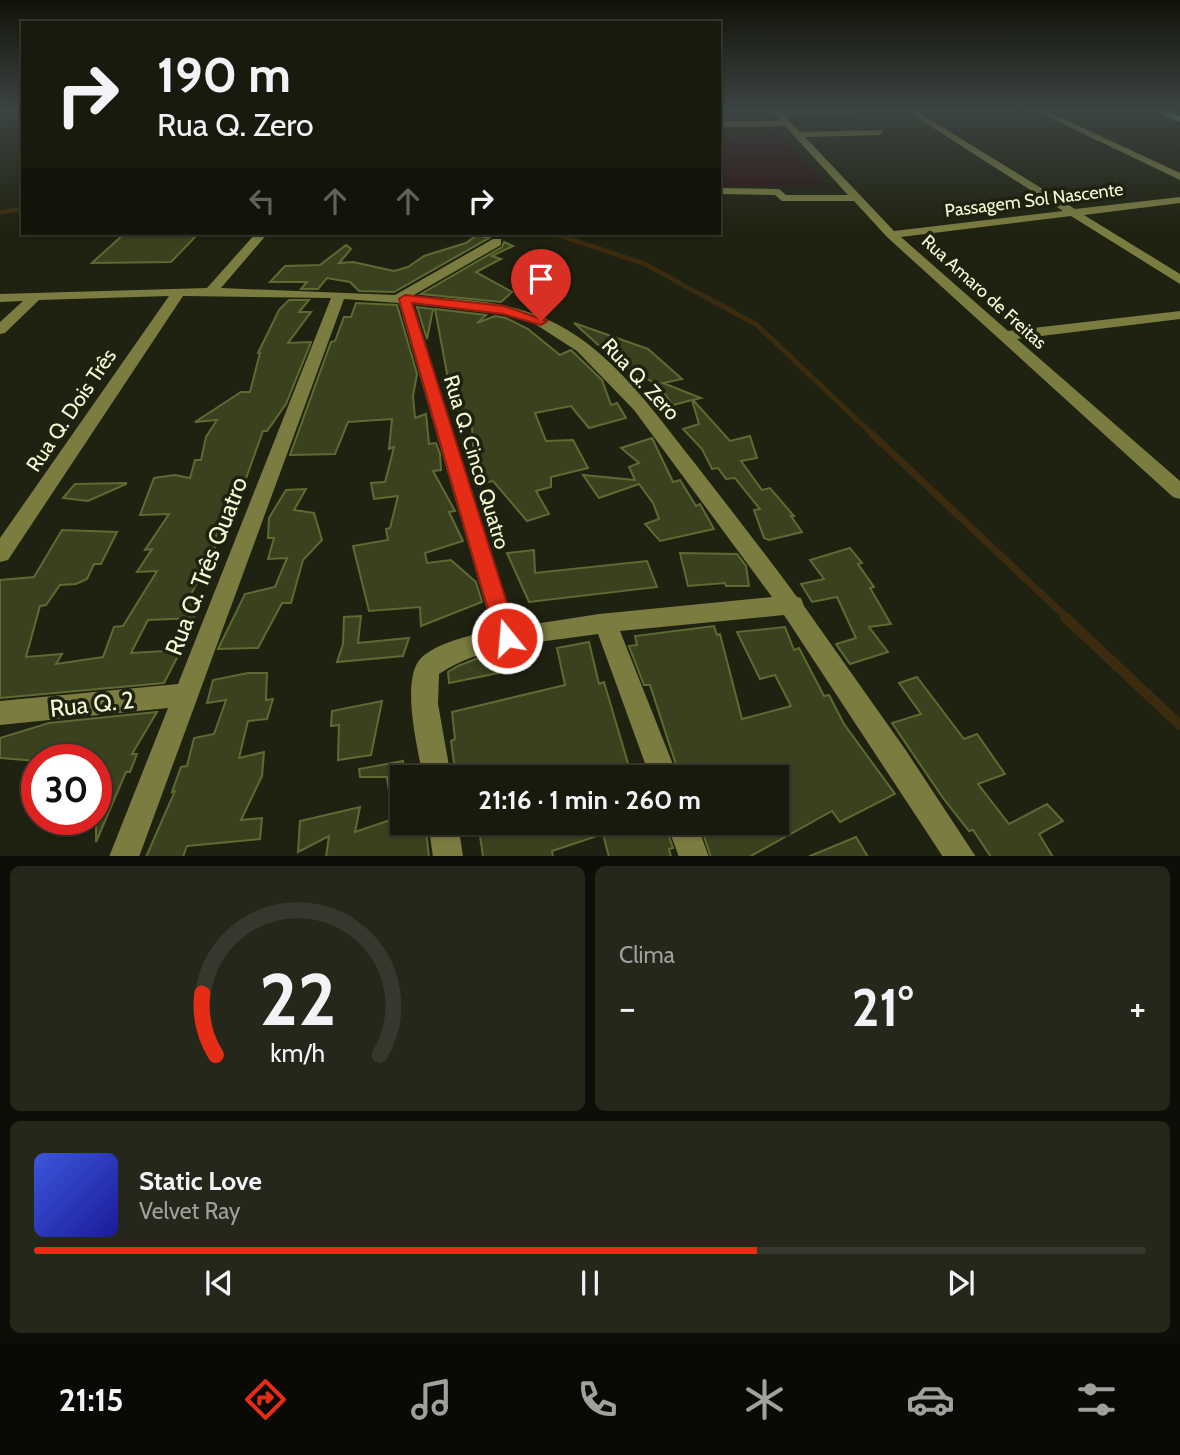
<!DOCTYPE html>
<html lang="pt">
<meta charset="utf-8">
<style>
body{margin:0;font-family:Cabin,sans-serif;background:#24271a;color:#f1f3f6;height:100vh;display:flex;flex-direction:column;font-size:26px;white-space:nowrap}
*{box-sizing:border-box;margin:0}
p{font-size:23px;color:#9ea19d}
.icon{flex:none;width:38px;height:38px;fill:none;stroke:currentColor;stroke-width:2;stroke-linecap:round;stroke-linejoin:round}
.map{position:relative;height:856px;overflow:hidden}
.details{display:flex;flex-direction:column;gap:10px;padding:10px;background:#0d0e07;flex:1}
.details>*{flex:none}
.top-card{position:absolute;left:21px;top:21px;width:700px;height:214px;border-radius:0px;box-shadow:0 2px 5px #0004,0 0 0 2px #36382d;background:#171a0c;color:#f1f3f6;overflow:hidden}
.speed{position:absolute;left:21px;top:744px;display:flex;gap:14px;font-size:35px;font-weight:700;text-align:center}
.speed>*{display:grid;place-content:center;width:91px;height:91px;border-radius:50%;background:#171a0c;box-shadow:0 2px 5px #0004,0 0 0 2px #36382d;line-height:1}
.speed .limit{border:10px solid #d22;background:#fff;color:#111}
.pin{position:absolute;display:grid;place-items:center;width:60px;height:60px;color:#fff;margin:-72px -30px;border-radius:50% 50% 50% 0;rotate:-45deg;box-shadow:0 0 7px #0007}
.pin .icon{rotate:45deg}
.me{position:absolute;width:77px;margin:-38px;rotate:343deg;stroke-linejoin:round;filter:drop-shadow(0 0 5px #0008)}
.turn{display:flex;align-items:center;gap:24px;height:147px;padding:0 21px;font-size:32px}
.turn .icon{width:91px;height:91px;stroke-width:2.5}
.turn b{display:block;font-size:49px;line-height:60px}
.lanes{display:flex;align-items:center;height:66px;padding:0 21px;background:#0003;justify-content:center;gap:35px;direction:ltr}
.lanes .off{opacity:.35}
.big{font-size:52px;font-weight:700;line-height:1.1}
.details .tile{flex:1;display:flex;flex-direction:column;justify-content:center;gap:10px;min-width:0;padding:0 24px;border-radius:10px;background:#24271a}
.details .dial{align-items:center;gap:0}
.dial svg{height:182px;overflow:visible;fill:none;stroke:#36382d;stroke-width:7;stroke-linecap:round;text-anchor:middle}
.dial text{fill:#f1f3f6;stroke:none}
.song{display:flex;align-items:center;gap:21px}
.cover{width:84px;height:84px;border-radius:10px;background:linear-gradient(135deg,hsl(230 70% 55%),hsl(240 70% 35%))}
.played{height:7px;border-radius:4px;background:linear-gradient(90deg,#e52c17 65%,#36382d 65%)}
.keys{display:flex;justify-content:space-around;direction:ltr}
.heat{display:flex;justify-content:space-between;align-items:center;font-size:38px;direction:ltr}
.details .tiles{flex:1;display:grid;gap:10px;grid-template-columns:1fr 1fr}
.tile:last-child{grid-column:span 2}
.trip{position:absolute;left:390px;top:765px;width:399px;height:70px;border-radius:0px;background:#171a0c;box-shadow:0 2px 5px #0004,0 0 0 2px #36382d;font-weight:700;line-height:70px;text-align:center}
.dock{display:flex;height:112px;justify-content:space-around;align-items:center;background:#090a05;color:#9ea19d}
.dock .icon{width:49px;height:49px}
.dock .on{color:#e52c17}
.dock b{font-size:32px;color:#f1f3f6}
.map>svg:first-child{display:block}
.green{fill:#2b1414}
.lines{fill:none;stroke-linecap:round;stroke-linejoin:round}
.stream-far3{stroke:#3c2c0f;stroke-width:4.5}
.stream-far2{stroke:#3c2c0f;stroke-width:5}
.stream-far1{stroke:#3c2c0f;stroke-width:7}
.stream{stroke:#3c2c0f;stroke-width:10}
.building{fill:#3a411e;stroke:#5f6a32;stroke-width:2}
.minor{fill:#7a7c40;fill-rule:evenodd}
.highway{fill:#5cefa8;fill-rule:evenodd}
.route{fill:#e52c17;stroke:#951d0f;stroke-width:2}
.labels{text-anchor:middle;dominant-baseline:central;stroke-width:7;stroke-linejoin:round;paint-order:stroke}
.far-street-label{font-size:18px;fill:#f6fbd5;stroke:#1f2210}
.street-label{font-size:21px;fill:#f6fbd5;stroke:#1f2210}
.near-street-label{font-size:24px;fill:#f6fbd5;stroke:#1f2210}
</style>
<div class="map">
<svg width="1180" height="857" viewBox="0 0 1180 857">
<rect width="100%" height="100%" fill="#1f2210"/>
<polygon class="green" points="782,135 826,185 721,187 719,137"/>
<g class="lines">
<g class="stream-far3">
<polyline points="0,212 23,209"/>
<polyline points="552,233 645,264 705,297"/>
</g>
<polyline class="stream-far2" points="702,295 757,325 874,436"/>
<polyline class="stream-far1" points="872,434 1067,618"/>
<polyline class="stream" points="1065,617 1180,725"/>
</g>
<g class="building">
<polygon points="125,233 199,233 171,262 92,263"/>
<polygon points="477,235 489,238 394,292 359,291 350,282 327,278 318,289 301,289 307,282 270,282 285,266 320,265 346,245 351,249 339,263 353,262 394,271 408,267 424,256 466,243"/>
<polygon points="504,242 513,246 492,256 501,259 476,272 512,292 501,302 421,294 502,247"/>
<polygon points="289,300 309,300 299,312 311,312 288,343 311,342 286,404 267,431 263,431 245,481 235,482 227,521 218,522 215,549 189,598 203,597 193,618 148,620 131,653 181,650 164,683 0,698 0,580 34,577 62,530 117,532 101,564 94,564 87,579 76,584 60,585 46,605 40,606 26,657 62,654 56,664 103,657 114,627 123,626 157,571 137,572 152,549 145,550 169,514 140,515 154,478 175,475 190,478 195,460 201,460 206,437 217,420 195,422 241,392 250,392 260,353 258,353 279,310"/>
<polygon points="356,303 397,305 417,374 413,396 415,418 426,414 429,444 436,443 440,454 441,470 433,471 455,511 449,512 463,541 425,553 427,563 451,560 476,582 482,602 421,626 420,607 369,611 353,546 388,540 386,529 390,528 398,496 374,499 371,483 385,482 394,447 389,449 392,419 348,422 335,454 290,455 331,342 335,341 344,317 351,317"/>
<polygon points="417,307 433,309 427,339"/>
<polygon points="435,309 486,315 477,323 495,316 506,318 528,329 560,355 571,350 602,380 611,405 617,403 626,418 589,428 571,406 535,413 546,441 573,440 588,468 551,477 551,487 536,491 549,514 527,521 493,481 484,483 482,464 474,466 472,427 465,429 451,395"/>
<polygon points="574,323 648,349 682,379 663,383 701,398 693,400 730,441 750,436 757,458 741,461 762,490 770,488 794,516 791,516 802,532 769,540 764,538 754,510 760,509 735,478 726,479 718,468 712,469 702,449 683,429 699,424 692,400 673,405 657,384 645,378 640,380 630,368 627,369 608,349 605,351"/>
<polygon points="652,438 673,482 680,480 696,506 700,504 714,529 660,541 645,524 659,519 653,503 639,484 599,498 583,475 635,480 629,467 639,463 621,448"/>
<polygon points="75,484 126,483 126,484 88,501 63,498"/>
<polygon points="306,489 294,510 314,513 322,540 303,560 291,603 282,603 258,648 218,649 245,594 275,587 287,558 268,559 274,538 268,538 269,518 286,490"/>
<polygon points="850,548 862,563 858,564 874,587 870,588 891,624 869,627 888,652 850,664 836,644 856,638 837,597 812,602 801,584 824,579 810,560"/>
<polygon points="534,550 535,573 647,561 657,587 529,602 507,553"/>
<polygon points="680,553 737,554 746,566 749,586 726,586 725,583 688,586"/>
<polygon points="361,616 358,643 409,638 403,656 337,662 343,644 344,617"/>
<polygon points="714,626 717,635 720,634 742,719 791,706 775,675 760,679 737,632 785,627 794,650 799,648 824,696 829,695 844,724 895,794 840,822 832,811 749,857 711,857 699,822 777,822 777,777 680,777 650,685 644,685 629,646 637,645 635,636"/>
<polygon points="589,642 599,684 604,682 632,777 456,777 451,741 455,739 452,712 565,685 557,648"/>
<polygon points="520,650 523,668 449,683 448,672 458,666 481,657"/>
<polygon points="248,673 267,673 266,700 273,699 267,719 248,721 239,758 264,752 262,776 241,820 262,818 260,839 187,846 183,857 146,857 175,791 172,792 181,767 187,766 194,738 214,734 226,700 207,703 213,680"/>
<polygon points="917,677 964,739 977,734 1005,774 978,784 1009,824 1047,804 1063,821 1039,834 1053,857 991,857 973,830 969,831 943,798 892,723 921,714 899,683"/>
<polygon points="382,701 371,755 338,760 339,725 331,726 332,711"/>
<polygon points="157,712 132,754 137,754 130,772 126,772 96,842 96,760 37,761 0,758 0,738 49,723"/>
<polygon points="403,761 402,822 425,822 429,857 326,857 329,836 298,852 300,821 360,807 355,832 399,817 393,818 387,777 360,777 359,769"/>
<polygon points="478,822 664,822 673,848 669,849 671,857 609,857 603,834 552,851 553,857 483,857"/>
<polygon points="856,837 868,857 810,857 810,856"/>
</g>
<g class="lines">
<g class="minor">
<polygon points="770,109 781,111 904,109 900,111 785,116 800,132 883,130 880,135 805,137 894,231 1063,211 904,109 913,109 1075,209 1180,197 1180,203 1084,215 1180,274 1180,284 1071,216 901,237 1008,331 1180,311 1180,319 1017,339 1180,481 1180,499 1173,497 887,237 854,201 782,201 775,195 719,194 719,188 779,189 786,195 848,195 785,126 719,127 719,122 780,121"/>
<polygon points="1032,109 1042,109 1180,173 1180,180"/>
<path d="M256,233H268L221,288L395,295L493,239H501V245L412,296C456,299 503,300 544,318C608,345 651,408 693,461C728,506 763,551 797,597L801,598L804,606L905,749L976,857H943L784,615L620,631L678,777H650L598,634C545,642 484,644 439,674L438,704L451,777H423C418,750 400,680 421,658C438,642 471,635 493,631L399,303L344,299L139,857H109L168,708L0,725V701L178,684L331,298L183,296L8,560L0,562V538L169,296L39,300L5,333L0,334V322L23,301L0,302V294L207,288ZM413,304L507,315L535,324L577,351L634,410L772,597L599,614L515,627Z"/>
<polygon points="428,822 458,822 463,857 433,857"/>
<polygon points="666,822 696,822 709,857 679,857"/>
</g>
<polygon class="highway" points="1150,109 1163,109 1180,116 1180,122"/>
</g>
<linearGradient id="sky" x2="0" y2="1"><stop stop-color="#111309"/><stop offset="0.48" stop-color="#3c4442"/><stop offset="1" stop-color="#3c4442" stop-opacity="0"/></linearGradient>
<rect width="1180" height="229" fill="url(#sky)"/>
<polygon class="route" points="405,295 504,306 547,321 541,325 503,314 412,303 518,638 515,644 507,647 499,644 496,638 399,299"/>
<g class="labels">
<g class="far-street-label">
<text transform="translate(1034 200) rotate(-7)">Passagem Sol Nascente</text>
<text transform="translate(984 292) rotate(42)">Rua Amaro de Freitas</text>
</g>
<g class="street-label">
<text transform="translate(641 379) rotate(47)">Rua Q. Zero</text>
<text transform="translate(71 410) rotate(-56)">Rua Q. Dois Três</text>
<text transform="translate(477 462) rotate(73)">Rua Q. Cinco Quatro</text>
</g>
<g class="near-street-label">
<text transform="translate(206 566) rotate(-69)">Rua Q. Três Quatro</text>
<text transform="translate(92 704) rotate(-6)">Rua Q. 2</text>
</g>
</g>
</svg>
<div class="speed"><div class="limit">30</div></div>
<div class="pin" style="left:541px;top:321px;background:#d93025"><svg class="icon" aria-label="arrive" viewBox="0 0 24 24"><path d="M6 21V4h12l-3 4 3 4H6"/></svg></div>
<svg class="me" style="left:507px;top:638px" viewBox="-20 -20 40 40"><circle r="17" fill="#e52c17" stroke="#fff" stroke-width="3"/><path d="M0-11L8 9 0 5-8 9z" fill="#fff"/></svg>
<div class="trip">21:16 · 1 min · 260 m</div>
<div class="top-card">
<div class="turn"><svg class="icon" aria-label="right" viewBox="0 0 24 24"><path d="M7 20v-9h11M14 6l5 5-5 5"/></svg><div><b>190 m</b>Rua Q. Zero</div></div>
<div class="lanes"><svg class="icon off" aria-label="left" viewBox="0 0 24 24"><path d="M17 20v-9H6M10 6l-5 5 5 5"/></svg><svg class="icon off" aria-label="ahead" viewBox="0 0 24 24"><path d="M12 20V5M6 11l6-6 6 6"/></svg><svg class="icon off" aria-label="ahead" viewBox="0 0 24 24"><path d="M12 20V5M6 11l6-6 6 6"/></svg><svg class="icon" aria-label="right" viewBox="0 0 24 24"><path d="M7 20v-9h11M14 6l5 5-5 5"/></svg></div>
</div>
</div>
<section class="details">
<div class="tiles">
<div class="tile dial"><svg viewBox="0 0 100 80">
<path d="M14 69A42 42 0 1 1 86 69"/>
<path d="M14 69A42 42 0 0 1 8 42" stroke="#e52c17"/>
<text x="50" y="56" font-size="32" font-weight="700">22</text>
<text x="50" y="72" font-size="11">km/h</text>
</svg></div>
<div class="tile"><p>Clima</p>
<div class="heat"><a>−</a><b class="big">21°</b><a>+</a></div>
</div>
<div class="tile">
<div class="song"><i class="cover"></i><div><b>Static Love</b><p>Velvet Ray</p></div></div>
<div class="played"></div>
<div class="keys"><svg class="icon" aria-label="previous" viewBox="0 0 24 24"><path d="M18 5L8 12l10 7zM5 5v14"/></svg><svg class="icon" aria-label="pause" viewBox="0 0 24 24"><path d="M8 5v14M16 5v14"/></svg><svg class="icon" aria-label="next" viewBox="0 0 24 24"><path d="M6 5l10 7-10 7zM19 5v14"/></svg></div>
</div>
</div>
</section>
<nav class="dock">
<b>21:15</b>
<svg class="icon on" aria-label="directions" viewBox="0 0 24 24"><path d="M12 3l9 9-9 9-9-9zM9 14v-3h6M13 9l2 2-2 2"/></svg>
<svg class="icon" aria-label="music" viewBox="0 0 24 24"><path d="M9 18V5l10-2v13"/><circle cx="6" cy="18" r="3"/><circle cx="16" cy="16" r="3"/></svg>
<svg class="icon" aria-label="phone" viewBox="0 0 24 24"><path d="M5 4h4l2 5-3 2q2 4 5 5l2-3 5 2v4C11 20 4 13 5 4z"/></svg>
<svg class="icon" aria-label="climate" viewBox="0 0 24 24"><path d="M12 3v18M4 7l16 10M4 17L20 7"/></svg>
<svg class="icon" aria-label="car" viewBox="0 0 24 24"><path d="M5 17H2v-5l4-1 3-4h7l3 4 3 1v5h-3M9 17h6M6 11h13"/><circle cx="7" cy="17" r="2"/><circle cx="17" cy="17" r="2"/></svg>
<svg class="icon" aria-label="filters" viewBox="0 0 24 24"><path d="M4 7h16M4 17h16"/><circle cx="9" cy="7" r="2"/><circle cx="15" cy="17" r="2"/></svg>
</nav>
